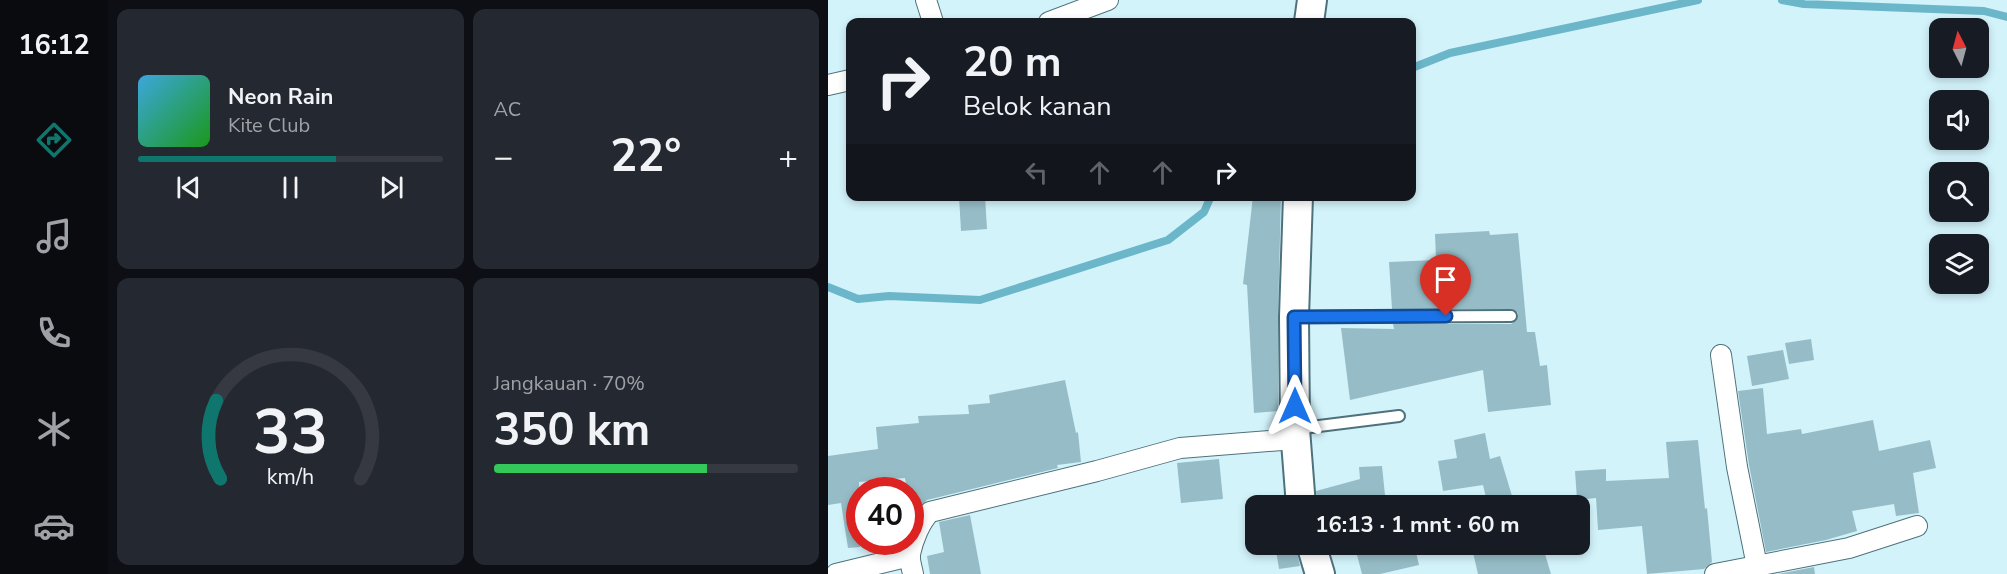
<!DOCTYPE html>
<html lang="id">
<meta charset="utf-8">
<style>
body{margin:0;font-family:"Nunito Sans",sans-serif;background:#242831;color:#f1f3f6;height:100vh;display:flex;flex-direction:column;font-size:22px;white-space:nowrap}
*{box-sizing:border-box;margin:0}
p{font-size:20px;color:#9ea1a6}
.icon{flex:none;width:33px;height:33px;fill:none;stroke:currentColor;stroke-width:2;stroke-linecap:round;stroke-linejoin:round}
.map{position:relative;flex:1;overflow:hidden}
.panel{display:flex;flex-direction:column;gap:9px;padding:9px;background:#0d0f14;width:720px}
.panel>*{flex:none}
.top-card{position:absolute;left:18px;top:18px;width:570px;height:183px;border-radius:12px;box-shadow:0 3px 9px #0003;background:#171b24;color:#f1f3f6;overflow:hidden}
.needle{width:39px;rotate:354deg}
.controls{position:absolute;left:1101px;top:18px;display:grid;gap:12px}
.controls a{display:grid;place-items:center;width:60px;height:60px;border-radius:12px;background:#171b24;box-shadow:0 3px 9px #0003;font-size:30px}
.speed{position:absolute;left:18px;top:477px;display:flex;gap:12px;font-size:30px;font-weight:700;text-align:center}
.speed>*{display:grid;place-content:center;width:78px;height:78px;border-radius:50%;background:#171b24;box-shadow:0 3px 9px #0003;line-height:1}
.speed .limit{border:9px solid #d22;background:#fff;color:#111}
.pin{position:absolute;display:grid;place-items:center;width:51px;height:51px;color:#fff;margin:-62px -26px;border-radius:50% 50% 50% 0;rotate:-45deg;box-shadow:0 0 6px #0007}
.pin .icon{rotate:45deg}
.me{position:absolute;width:66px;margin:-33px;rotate:0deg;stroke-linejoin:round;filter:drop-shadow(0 0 4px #0008)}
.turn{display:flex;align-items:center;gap:21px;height:126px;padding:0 18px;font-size:27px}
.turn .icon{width:78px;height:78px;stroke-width:2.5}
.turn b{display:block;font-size:42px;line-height:51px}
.lanes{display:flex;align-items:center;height:57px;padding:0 18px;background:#0003;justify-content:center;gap:30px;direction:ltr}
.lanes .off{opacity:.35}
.big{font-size:45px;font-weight:700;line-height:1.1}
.panel .widget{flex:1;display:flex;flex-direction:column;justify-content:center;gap:9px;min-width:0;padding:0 21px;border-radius:12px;background:#242831}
.panel .dial{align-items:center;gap:0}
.dial svg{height:156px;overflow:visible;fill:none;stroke:#363941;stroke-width:7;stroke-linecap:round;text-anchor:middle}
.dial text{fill:#f1f3f6;stroke:none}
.song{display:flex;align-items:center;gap:18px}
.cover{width:72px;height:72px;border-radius:9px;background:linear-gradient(135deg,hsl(200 70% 55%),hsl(120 70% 35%))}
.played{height:6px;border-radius:3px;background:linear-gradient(90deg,#0f766e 65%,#363941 65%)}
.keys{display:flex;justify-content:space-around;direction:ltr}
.heat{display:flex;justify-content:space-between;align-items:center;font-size:33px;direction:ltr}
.charge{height:9px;border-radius:4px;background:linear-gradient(90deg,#34c759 70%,#363941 0)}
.panel .tiles{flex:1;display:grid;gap:9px;grid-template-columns:repeat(2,1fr)}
.trip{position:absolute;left:417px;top:495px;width:345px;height:60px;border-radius:12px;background:#171b24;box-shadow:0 3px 9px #0003;font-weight:700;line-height:60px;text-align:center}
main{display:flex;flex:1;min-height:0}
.tabs{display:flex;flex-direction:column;width:108px;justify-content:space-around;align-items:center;background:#090b0e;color:#9ea1a6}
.tabs .icon{width:42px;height:42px}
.tabs .active{color:#0f766e}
.tabs b{font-size:27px;color:#f1f3f6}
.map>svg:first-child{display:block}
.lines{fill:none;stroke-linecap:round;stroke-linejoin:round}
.stream{stroke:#6bb7c9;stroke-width:8}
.building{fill:#96bdc7}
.lane-casing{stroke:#4e727c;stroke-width:14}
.street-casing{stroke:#4e727c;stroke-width:22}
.secondary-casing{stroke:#4e727c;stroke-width:32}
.lane{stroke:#fff;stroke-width:10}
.street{stroke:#fff;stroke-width:20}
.secondary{stroke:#fff;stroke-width:28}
.route-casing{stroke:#114b97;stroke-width:15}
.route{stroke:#1a73e8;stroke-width:10}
</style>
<main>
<nav class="tabs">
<b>16:12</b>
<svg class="icon active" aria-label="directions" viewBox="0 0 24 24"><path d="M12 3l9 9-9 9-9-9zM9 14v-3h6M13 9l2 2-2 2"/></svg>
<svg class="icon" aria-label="music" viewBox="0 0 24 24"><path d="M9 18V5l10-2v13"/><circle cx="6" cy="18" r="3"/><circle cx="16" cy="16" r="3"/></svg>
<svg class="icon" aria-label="phone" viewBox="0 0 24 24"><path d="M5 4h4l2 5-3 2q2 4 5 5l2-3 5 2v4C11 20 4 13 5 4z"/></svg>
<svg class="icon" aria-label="climate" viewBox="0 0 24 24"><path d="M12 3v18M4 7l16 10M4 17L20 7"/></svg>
<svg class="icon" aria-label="car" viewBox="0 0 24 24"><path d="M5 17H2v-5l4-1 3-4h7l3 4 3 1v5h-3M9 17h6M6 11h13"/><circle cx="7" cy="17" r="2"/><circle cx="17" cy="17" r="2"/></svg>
</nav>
<section class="panel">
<div class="tiles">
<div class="widget">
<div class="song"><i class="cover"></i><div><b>Neon Rain</b><p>Kite Club</p></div></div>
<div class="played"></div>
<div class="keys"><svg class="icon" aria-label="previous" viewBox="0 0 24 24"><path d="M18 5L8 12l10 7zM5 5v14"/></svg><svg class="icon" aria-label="pause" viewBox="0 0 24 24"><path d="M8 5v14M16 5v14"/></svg><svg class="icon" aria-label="next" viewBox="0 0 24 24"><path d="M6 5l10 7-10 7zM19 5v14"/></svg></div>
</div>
<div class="widget"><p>AC</p>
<div class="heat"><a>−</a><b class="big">22°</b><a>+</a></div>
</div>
<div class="widget dial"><svg viewBox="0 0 100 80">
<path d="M14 69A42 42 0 1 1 86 69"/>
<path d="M14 69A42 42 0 0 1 12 29" stroke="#0f766e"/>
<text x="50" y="56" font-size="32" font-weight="700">33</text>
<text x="50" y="72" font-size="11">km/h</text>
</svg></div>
<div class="widget"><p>Jangkauan · 70%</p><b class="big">350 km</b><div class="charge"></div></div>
</div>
</section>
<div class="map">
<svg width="1179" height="574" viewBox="0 0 1179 574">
<rect width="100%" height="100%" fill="#d3f3fb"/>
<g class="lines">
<g class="stream">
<polyline points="954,0 976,4 1156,11 1179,17"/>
<polyline points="584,68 622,53 870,0"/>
<polyline points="0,287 30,299 61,296 152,300 340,240 376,212 383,196"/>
</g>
</g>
<g class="building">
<polygon points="131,196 157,196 159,229 133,231"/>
<polygon points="425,196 453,196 450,316 450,411 426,413 419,285 415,284"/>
<polygon points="661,231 662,235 690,233 699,332 707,332 712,366 719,365 723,405 660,412 655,370 522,400 513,328 566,329 565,324 683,324 689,320 690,313 683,309 564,309 561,262 608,260 607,234"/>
<polygon points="983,339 986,360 961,364 957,343"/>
<polygon points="955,350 961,379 924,386 919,356"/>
<polygon points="237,380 248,433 250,432 253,462 229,465 230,468 99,500 88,510 82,511 82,490 79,490 77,478 31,482 32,547 20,548 13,503 0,505 0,456 50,449 48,427 91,423 90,416 141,414 140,405 162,403 161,395"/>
<polygon points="935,388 939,434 973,429 974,434 1045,420 1051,451 1102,440 1108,468 1085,473 1091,513 1068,516 1066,504 1024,511 1029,531 998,540 938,552 921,465 910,391"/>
<polygon points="657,433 662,459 672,456 687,506 660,506 655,485 615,491 610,461 629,458 626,440"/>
<polygon points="870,440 877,509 879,508 884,562 876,569 819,574 814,526 770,530 768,498 749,500 747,471 778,469 778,481 841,478 838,442"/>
<polygon points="391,459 395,499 353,503 349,463"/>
<polygon points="554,466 557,495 537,498 539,506 489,506 488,491 532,479 531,467"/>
<polygon points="142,515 153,574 102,574 99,556 116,552 111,522"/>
<polygon points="447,544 467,544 472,566 451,569"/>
<polygon points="556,544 586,544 591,565 552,574 534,574 529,555 557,548"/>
<polygon points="643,544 714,544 723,574 650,574"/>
<polygon points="986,567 987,574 950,574"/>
</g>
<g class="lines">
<g class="lane-casing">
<g id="lane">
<polyline points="467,317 683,316"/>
<polyline points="467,429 571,416"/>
</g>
</g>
<g class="street-casing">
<g id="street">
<polyline points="98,0 105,22"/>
<polyline points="221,22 280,0"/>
<polyline points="0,85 22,80"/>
<polyline points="893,355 909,467 929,566"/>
<polyline points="8,574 82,556"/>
<path d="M85,574C84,568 81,560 82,554C85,540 92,522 102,512L269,471L352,448L467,439"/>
<polyline points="887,574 1021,548 1089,526"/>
</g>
</g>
<g class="secondary-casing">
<g id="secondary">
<polyline points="481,22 484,0"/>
<polyline points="470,196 466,317 467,429 473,506"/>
<polyline points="483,544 492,574"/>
</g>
</g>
<use href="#lane" class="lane"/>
<use href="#street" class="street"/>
<use href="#secondary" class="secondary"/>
</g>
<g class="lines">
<g class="route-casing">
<polyline id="route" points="467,406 466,317 618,316"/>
</g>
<use href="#route" class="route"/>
</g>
</svg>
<div class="controls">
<a><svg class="needle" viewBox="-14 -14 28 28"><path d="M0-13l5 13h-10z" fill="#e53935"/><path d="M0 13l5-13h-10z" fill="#9ea1a6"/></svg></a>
<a><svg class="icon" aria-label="sound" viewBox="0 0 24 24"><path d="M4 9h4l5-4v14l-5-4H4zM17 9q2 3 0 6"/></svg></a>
<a><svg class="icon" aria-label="search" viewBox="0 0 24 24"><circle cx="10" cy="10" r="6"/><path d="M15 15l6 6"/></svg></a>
<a><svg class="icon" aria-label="layers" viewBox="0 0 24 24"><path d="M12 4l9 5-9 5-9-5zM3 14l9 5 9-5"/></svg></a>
</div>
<div class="speed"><div class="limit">40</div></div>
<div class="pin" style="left:618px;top:316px;background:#d93025"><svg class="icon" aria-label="arrive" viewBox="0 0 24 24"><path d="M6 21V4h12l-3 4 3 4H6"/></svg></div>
<svg class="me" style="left:467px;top:406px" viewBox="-20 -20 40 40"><path d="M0-17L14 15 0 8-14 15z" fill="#1a73e8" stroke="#fff" stroke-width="4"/></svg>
<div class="trip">16:13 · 1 mnt · 60 m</div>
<div class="top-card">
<div class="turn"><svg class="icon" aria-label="right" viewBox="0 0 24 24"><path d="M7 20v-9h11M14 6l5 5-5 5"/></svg><div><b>20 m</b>Belok kanan</div></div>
<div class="lanes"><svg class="icon off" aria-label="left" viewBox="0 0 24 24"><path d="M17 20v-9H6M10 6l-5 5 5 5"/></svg><svg class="icon off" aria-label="ahead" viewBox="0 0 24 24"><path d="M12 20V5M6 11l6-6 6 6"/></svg><svg class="icon off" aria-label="ahead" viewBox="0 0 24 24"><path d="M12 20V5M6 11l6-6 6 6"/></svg><svg class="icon" aria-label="right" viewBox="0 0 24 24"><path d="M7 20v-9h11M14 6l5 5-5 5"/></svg></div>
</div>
</div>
</main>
